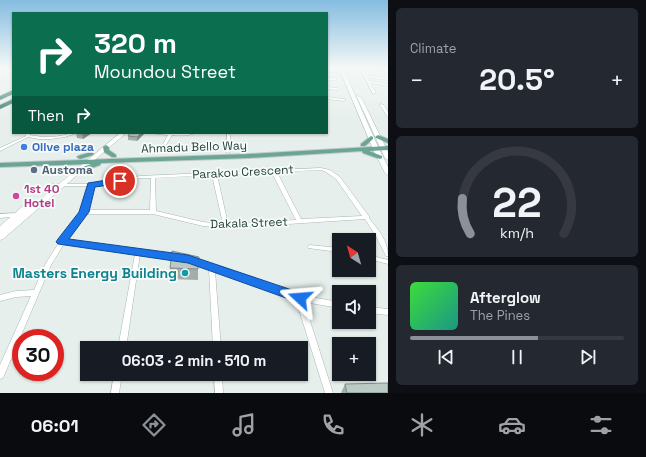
<!DOCTYPE html>
<meta charset="utf-8">
<style>
body{margin:0;font-family:"Space Grotesk",sans-serif;background:#242831;color:#f1f3f6;height:100vh;display:flex;flex-direction:column;font-size:15px;white-space:nowrap}
*{box-sizing:border-box;margin:0}
p{font-size:13px;color:#9ea1a6}
.icon{flex:none;width:22px;height:22px;fill:none;stroke:currentColor;stroke-width:2;stroke-linecap:round;stroke-linejoin:round}
.map{position:relative;flex:1;overflow:hidden}
.drawer{display:flex;flex-direction:column;gap:8px;padding:8px;background:#0d0f14;width:258px}
.drawer>*{flex:none}
.hud{position:absolute;left:12px;top:12px;width:316px;height:122px;border-radius:0px;box-shadow:0 1px 3px #0004;background:#0b6e4f;color:#fff;overflow:hidden}
.needle{width:26px;rotate:323deg}
.tools{position:absolute;left:332px;top:233px;display:grid;gap:8px}
.tools a{display:grid;place-items:center;width:44px;height:44px;border-radius:0px;background:#171b24;box-shadow:0 1px 3px #0004;font-size:20px}
.speed{position:absolute;left:12px;top:329px;display:flex;gap:8px;font-size:20px;font-weight:700;text-align:center}
.speed>*{display:grid;place-content:center;width:52px;height:52px;border-radius:50%;background:#171b24;box-shadow:0 1px 3px #0004;line-height:1}
.speed .limit{border:6px solid #d22;background:#fff;color:#111}
.pin{position:absolute;display:grid;place-items:center;width:34px;height:34px;color:#fff;margin:-17px;border:2px solid #fff;border-radius:50%;box-shadow:0 1px 4px #0007}
.me{position:absolute;width:44px;margin:-22px;rotate:289deg;stroke-linejoin:round;filter:drop-shadow(0 0 3px #0008)}
.turn{display:flex;align-items:center;gap:14px;height:84px;padding:0 16px;font-size:18px}
.turn .icon{width:52px;height:52px;stroke-width:2.5}
.turn b{display:block;font-size:28px;line-height:34px}
.then{display:flex;align-items:center;height:38px;padding:0 16px;background:#0003;gap:8px;font-size:15px}
.big{font-size:30px;font-weight:700;line-height:1.1}
.drawer .widget{flex:1;display:flex;flex-direction:column;justify-content:center;gap:6px;min-width:0;padding:0 14px;border-radius:6px;background:#242831}
.drawer .dial{align-items:center;gap:0}
.dial svg{height:104px;overflow:visible;fill:none;stroke:#363941;stroke-width:7;stroke-linecap:round;text-anchor:middle}
.dial text{fill:#f1f3f6;stroke:none}
.song{display:flex;align-items:center;gap:12px}
.cover{width:48px;height:48px;border-radius:6px;background:linear-gradient(135deg,hsl(120 70% 55%),hsl(170 70% 35%))}
.played{height:4px;border-radius:2px;background:linear-gradient(90deg,#8c9099 60%,#363941 60%)}
.keys{display:flex;justify-content:space-around;direction:ltr}
.heat{display:flex;justify-content:space-between;align-items:center;font-size:22px;direction:ltr}
.trip{position:absolute;left:80px;top:341px;width:228px;height:40px;border-radius:0px;background:#171b24;box-shadow:0 1px 3px #0004;font-weight:700;line-height:40px;text-align:center}
.tabs{display:flex;height:64px;justify-content:space-around;align-items:center;background:#090b0e;color:#9ea1a6}
.tabs .icon{width:28px;height:28px}
.tabs .selected{color:#8c9099}
.tabs b{font-size:18px;color:#f1f3f6}
main{display:flex;flex:1;min-height:0}
.map>svg:first-child{display:block}
.lines{fill:none;stroke-linecap:round;stroke-linejoin:round}
.street-casing{stroke:#a8b8b2;stroke-width:1}
.secondary-casing{stroke:#a4bbb3;stroke-width:1}
.primary-casing{stroke:#c2cac8;stroke-width:2}
.highway-casing{stroke:#c2cac8;stroke-width:1}
.street{fill:#fff;fill-rule:evenodd}
.secondary{fill:#fff;fill-rule:evenodd}
.primary{fill:#6aa596;fill-rule:evenodd}
.highway{fill:#2f6f62;fill-rule:evenodd}
.wall{fill:#a1aea9}
.shaded-wall{fill:#838d89}
.building{fill:#bbcac4;stroke:#838d89}
.route{fill:#1a73e8;stroke:#114b97}
.shop-dot{fill:#3f7fe0;stroke:#f7fbf9;stroke-width:1.5}
.service-dot{fill:#5c6f8a;stroke:#f7fbf9;stroke-width:1.5}
.hotel-dot{fill:#d1479c;stroke:#f7fbf9;stroke-width:1.5}
.culture-dot{fill:#0f9aa8;stroke:#f7fbf9;stroke-width:1.5}
.labels{text-anchor:middle;dominant-baseline:central;stroke-width:3.5;stroke-linejoin:round;paint-order:stroke}
.shop-label{font-size:12px;font-weight:bold;fill:#366cbe;stroke:#f7fbf9;text-anchor:start}
.street-label{font-size:12px;fill:#24423a;stroke:#f7fbf9}
.service-label{font-size:12px;font-weight:bold;fill:#4e5e75;stroke:#f7fbf9;text-anchor:start}
.hotel-label{font-size:12px;font-weight:bold;fill:#b23c85;stroke:#f7fbf9;text-anchor:start}
.near-culture-label{font-size:14px;font-weight:bold;fill:#0d838f;stroke:#f7fbf9;text-anchor:end}
</style>
<main>
<div class="map">
<svg width="388" height="393" viewBox="0 0 388 393">
<rect width="100%" height="100%" fill="#e6efeb"/>
<g class="lines">
<g class="street-casing">
<g id="street">
<polygon points="375,68 377,68 384,70 383,71"/>
<polygon points="327,69 333,70 333,71 332,72 327,71"/>
<polygon points="361,70 363,70 366,75 388,78 388,80 367,77 369,81 388,84 388,86 370,83 376,93 373,94"/>
<polygon points="327,78 336,78 337,79 336,80 327,80"/>
<polygon points="327,87 338,88 339,89 338,90 327,89"/>
<polygon points="327,97 344,99 346,100 344,101 327,99"/>
<polygon points="381,104 384,105 388,112 388,116 387,116 380,105"/>
<path d="M25,133H29L30,135C40,137 50,138 60,136C65,135 70,133 76,133L65,137L51,139H39L28,137L0,151V148L26,136Z"/>
<path d="M155,133L181,134L195,133C188,136 180,136 172,135L166,145H165L163,144L168,135L157,134Z"/>
<polygon points="227,134 228,134 230,135 230,152 228,153 226,152"/>
<path d="M321,168L330,170L340,177L368,215L369,216V218C378,230 388,240 388,256H386L376,236L365,219L226,228L203,226L153,214H86L66,241L136,249H138L140,250L177,255H179L180,257L179,259H177L140,254L126,348H118L135,254L64,244L51,265L3,378L0,379V365L31,296L16,297L0,301V295L16,291L34,290L46,263L60,241L81,212L88,186H52V184H91L140,176ZM321,170L326,172L336,179L362,216L301,219L277,172ZM272,173L296,220L228,224L217,175ZM212,175L223,224L203,222L156,211L155,178ZM140,178H151L150,210H87L93,186Z"/>
<polygon points="19,213 21,214 22,215 21,216 0,218 0,214"/>
<polygon points="310,245 339,248 339,252 308,248 307,247 308,246"/>
<polygon points="369,255 388,260 388,264 369,259"/>
<polygon points="191,259 193,259 214,265 299,295 339,302 339,308 304,302 333,393 325,393 296,300 215,271 221,348 213,348 209,269 191,263 190,261"/>
<polygon points="369,307 388,309 388,315 369,313"/>
<polygon points="114,374 122,374 119,393 111,393"/>
<polygon points="214,374 222,374 223,393 215,393"/>
</g>
</g>
<g class="secondary-casing">
<g id="secondary">
<polygon points="339,68 343,68 379,149 388,167 388,175 385,173 373,149"/>
<polygon points="357,96 361,97 388,152 388,160 385,158 357,97"/>
<polygon points="120,133 126,133 3,239 0,240 0,226 23,206 29,206 30,208"/>
</g>
</g>
<g class="primary-casing">
<g id="primary">
<polygon points="378,135 388,139 388,143 376,138 375,137"/>
<polygon points="371,136 373,137 373,139 365,146 361,146 361,144"/>
<polygon points="106,145 109,147 109,150 116,155 116,157 112,157 104,152 103,147"/>
<polygon points="388,146 388,150 369,151 382,156 382,158 380,159 363,153 362,151 249,158 101,163 100,165 78,173 75,173 74,171 75,169 92,164 0,167 0,163 249,154"/>
<polygon points="91,152 94,154 93,155 80,159 77,157 78,156"/>
</g>
</g>
<g class="highway-casing">
<g id="highway">
<polygon points="13,90 13,94 0,100 0,96"/>
<polygon points="13,99 13,103 0,109 0,105"/>
</g>
</g>
<use href="#street" class="street"/>
<use href="#secondary" class="secondary"/>
<use href="#primary" class="primary"/>
<use href="#highway" class="highway"/>
</g>
<g class="wall">
<polygon points="76,133 98,133 96,134 92,133 83,139 77,138"/>
<polygon points="130,133 144,133 144,134 137,141 128,140 128,136"/>
<polygon points="170,268 198,268 198,280 170,279"/>
<polygon points="345,384 388,393 341,393"/>
</g>
<g class="shaded-wall">
<polygon points="82,133 92,133 83,139"/>
<polygon points="141,133 144,133 144,134 137,141 137,137"/>
</g>
<g class="building">
<polygon points="130,133 141,133 137,137 128,136"/>
<polygon points="172,251 199,257 198,269 170,268"/>
<polygon points="388,383 388,393 347,393 345,384"/>
</g>
<linearGradient id="sky" x2="0" y2="1"><stop stop-color="#84bce0"/><stop offset="0.55" stop-color="#f4f8f6"/><stop offset="1" stop-color="#f4f8f6" stop-opacity="0"/></linearGradient>
<rect width="388" height="123" fill="url(#sky)"/>
<polygon class="route" points="120,178 124,181 123,183 95,187 89,212 69,239 188,255 304,294 306,298 304,301 300,303 188,263 58,244 56,242 58,239 79,212 88,183"/>
<circle class="shop-dot" cx="24" cy="147" r="4"/>
<circle class="service-dot" cx="34" cy="170" r="4"/>
<circle class="hotel-dot" cx="16" cy="196" r="4"/>
<circle class="culture-dot" cx="185" cy="273" r="4"/>
<g class="labels">
<g class="shop-label">
<text x="32" y="147">Olive plaza</text>
</g>
<g class="street-label">
<text transform="translate(194 147) rotate(-2)">Ahmadu Bello Way</text>
<text transform="translate(243 172) rotate(-3)">Parakou Crescent</text>
<text transform="translate(249 223) rotate(-2)">Dakala Street</text>
</g>
<g class="service-label">
<text x="42" y="170">Austoma</text>
</g>
<g class="hotel-label">
<text x="24" y="189">1st 40<tspan x="24" dy="14">Hotel</tspan></text>
</g>
<g class="near-culture-label">
<text x="177" y="273">Masters Energy Building</text>
</g>
</g>
</svg>
<div class="tools">
<a><svg class="needle" viewBox="-14 -14 28 28"><path d="M0-13l5 13h-10z" fill="#e53935"/><path d="M0 13l5-13h-10z" fill="#9ea1a6"/></svg></a>
<a><svg class="icon" aria-label="sound" viewBox="0 0 24 24"><path d="M4 9h4l5-4v14l-5-4H4zM17 9q2 3 0 6"/></svg></a>
<a>+</a>
</div>
<div class="speed"><div class="limit">30</div></div>
<div class="pin" style="left:120px;top:181px;background:#d93025"><svg class="icon" aria-label="arrive" viewBox="0 0 24 24"><path d="M6 21V4h12l-3 4 3 4H6"/></svg></div>
<svg class="me" style="left:300px;top:298px" viewBox="-20 -20 40 40"><path d="M0-17L14 15 0 8-14 15z" fill="#1a73e8" stroke="#fff" stroke-width="4"/></svg>
<div class="trip">06:03 · 2 min · 510 m</div>
<div class="hud">
<div class="turn"><svg class="icon" aria-label="right" viewBox="0 0 24 24"><path d="M7 20v-9h11M14 6l5 5-5 5"/></svg><div><b>320 m</b>Moundou Street</div></div>
<div class="then">Then<svg class="icon" aria-label="right" viewBox="0 0 24 24"><path d="M7 20v-9h11M14 6l5 5-5 5"/></svg></div>
</div>
</div>
<section class="drawer">
<div class="widget"><p>Climate</p>
<div class="heat"><a>−</a><b class="big">20.5°</b><a>+</a></div>
</div>
<div class="widget dial"><svg viewBox="0 0 100 80">
<path d="M14 69A42 42 0 1 1 86 69"/>
<path d="M14 69A42 42 0 0 1 8 42" stroke="#8c9099"/>
<text x="50" y="56" font-size="32" font-weight="700">22</text>
<text x="50" y="72" font-size="11">km/h</text>
</svg></div>
<div class="widget">
<div class="song"><i class="cover"></i><div><b>Afterglow</b><p>The Pines</p></div></div>
<div class="played"></div>
<div class="keys"><svg class="icon" aria-label="previous" viewBox="0 0 24 24"><path d="M18 5L8 12l10 7zM5 5v14"/></svg><svg class="icon" aria-label="pause" viewBox="0 0 24 24"><path d="M8 5v14M16 5v14"/></svg><svg class="icon" aria-label="next" viewBox="0 0 24 24"><path d="M6 5l10 7-10 7zM19 5v14"/></svg></div>
</div>
</section>
</main>
<nav class="tabs">
<b>06:01</b>
<svg class="icon selected" aria-label="directions" viewBox="0 0 24 24"><path d="M12 3l9 9-9 9-9-9zM9 14v-3h6M13 9l2 2-2 2"/></svg>
<svg class="icon" aria-label="music" viewBox="0 0 24 24"><path d="M9 18V5l10-2v13"/><circle cx="6" cy="18" r="3"/><circle cx="16" cy="16" r="3"/></svg>
<svg class="icon" aria-label="phone" viewBox="0 0 24 24"><path d="M5 4h4l2 5-3 2q2 4 5 5l2-3 5 2v4C11 20 4 13 5 4z"/></svg>
<svg class="icon" aria-label="climate" viewBox="0 0 24 24"><path d="M12 3v18M4 7l16 10M4 17L20 7"/></svg>
<svg class="icon" aria-label="car" viewBox="0 0 24 24"><path d="M5 17H2v-5l4-1 3-4h7l3 4 3 1v5h-3M9 17h6M6 11h13"/><circle cx="7" cy="17" r="2"/><circle cx="17" cy="17" r="2"/></svg>
<svg class="icon" aria-label="filters" viewBox="0 0 24 24"><path d="M4 7h16M4 17h16"/><circle cx="9" cy="7" r="2"/><circle cx="15" cy="17" r="2"/></svg>
</nav>
